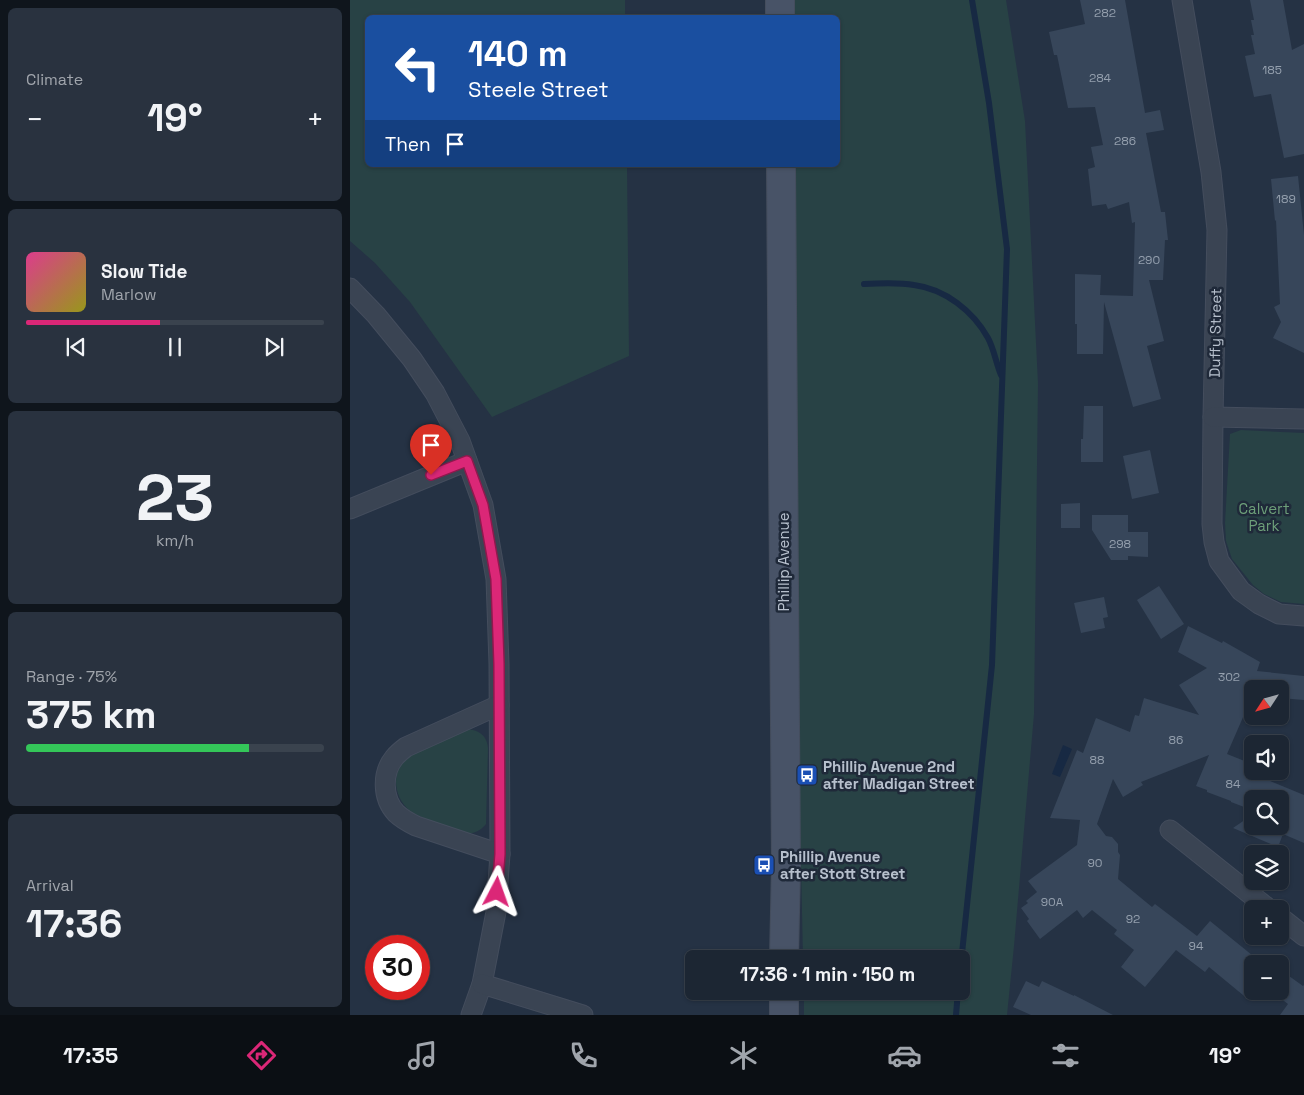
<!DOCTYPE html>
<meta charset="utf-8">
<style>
body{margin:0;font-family:"Space Grotesk",sans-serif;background:#29323f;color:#f1f3f6;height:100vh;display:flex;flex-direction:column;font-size:19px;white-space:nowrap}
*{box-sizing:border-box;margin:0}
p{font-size:16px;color:#a0a5ac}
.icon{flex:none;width:28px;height:28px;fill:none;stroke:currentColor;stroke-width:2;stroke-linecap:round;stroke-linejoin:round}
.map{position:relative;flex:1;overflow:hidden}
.sheet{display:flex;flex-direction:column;gap:8px;padding:8px;background:#0f151c;width:350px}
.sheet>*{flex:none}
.hud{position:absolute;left:15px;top:15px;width:475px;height:152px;border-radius:8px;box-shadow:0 1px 4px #0004,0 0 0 1px #3a434e;background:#1a4fa0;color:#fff;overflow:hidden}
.needle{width:32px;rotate:234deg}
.controls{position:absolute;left:894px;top:680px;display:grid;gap:10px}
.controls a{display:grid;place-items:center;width:45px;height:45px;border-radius:8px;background:#1c2633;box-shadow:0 1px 4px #0004,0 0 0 1px #3a434e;font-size:25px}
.speed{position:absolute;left:15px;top:935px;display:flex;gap:10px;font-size:25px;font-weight:700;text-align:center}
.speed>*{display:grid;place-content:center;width:65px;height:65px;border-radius:50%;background:#1c2633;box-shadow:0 1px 4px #0004,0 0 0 1px #3a434e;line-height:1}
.speed .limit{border:8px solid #d22;background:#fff;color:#111}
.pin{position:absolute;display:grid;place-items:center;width:42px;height:42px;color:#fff;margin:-51px -21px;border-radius:50% 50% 50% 0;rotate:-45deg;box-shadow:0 0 5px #0007}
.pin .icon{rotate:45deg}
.me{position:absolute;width:55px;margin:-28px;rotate:4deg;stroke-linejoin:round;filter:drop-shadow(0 0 4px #0008)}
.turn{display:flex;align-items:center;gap:18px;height:105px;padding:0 20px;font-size:22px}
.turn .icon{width:65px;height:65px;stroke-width:2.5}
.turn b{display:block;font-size:35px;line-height:42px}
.then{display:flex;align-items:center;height:48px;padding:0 20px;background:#0003;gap:10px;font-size:19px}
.big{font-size:38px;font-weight:700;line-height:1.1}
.sheet .widget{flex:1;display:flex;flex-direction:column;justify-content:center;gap:8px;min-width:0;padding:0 18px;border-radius:8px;background:#29323f}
.sheet .dial{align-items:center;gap:0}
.dial b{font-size:65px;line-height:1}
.song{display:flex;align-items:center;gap:15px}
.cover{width:60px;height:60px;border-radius:8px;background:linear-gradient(135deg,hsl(330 70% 55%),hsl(60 70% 35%))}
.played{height:5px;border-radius:2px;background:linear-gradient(90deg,#db2777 45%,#3a434e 45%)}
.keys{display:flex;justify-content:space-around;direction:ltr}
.heat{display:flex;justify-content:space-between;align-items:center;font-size:28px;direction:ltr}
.charge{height:8px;border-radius:4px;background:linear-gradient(90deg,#34c759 75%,#3a434e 0)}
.trip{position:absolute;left:335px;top:950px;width:285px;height:50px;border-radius:8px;background:#1c2633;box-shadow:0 1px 4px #0004,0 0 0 1px #3a434e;font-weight:700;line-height:50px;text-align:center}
.menu{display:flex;height:80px;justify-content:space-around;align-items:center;background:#0b0f14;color:#a0a5ac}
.menu .icon{width:35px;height:35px}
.menu .selected{color:#db2777}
.menu b{font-size:22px;color:#f1f3f6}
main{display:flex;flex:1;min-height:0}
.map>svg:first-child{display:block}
.green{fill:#284245}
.water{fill:#172943}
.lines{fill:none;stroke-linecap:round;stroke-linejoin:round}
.stream{stroke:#172943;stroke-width:6}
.building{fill:#37465a}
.street-casing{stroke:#444d5d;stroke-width:21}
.secondary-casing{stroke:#444d5d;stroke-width:30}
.street{stroke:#3a4453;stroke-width:19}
.secondary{stroke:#485367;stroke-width:28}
.route-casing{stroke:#8e194d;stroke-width:12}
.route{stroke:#db2777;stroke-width:9}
.labels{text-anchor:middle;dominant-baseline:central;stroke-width:5;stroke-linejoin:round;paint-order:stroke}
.number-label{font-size:12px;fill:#95a0ae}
.street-label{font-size:15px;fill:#b7c0cd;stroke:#1f2939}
.park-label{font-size:15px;fill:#6d9f79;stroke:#1f2939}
.poi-label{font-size:15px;font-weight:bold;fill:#b7c0cd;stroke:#1f2939;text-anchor:start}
</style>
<main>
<section class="sheet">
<div class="widget"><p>Climate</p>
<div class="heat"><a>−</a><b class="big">19°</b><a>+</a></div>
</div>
<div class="widget">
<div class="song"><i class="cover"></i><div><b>Slow Tide</b><p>Marlow</p></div></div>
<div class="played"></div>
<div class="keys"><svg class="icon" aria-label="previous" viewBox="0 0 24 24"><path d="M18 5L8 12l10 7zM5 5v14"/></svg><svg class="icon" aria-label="pause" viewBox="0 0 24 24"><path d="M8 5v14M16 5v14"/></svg><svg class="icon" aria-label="next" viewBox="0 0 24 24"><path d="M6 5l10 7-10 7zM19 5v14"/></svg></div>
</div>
<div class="widget dial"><b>23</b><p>km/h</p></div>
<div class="widget"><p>Range · 75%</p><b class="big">375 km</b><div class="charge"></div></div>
<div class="widget"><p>Arrival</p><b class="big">17:36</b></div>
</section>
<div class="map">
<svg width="954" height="1015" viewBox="0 0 954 1015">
<rect width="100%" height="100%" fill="#253244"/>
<g class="green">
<polygon points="0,0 275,0 275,17 18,18 18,165 277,165 279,356 142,417 60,302 25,263 0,241"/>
<polygon points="432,0 656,0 675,121 688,383 684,714 664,946 657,1015 454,1015 454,991 611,991 611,959 453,959 436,165 488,165 488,18 432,17"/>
<polygon points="891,430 954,433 954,604 931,602 914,594 903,585 882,559 876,541 875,523 880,434"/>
<path d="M113,729C127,729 137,734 138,748L136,824C130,831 125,833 117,834C102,828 70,819 59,810C51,803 46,792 46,782C46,772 51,762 59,755Z"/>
</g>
<polygon class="water" points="713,745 722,749 710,777 702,774"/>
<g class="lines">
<g class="stream">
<path d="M514,284C530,283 548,282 564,285C595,289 623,311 638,338C644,349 646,363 651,375"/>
<polyline points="611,963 642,665 657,249 639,103 622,0"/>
<polyline points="606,1015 608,991"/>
</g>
</g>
<g class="building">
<polygon points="730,0 775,0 795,113 810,110 814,130 796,133 811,212 815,212 818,240 815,240 813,280 799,280 814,341 797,346 811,399 783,407 754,302 753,354 727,354 727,324 725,324 725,274 751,275 750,295 783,296 785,222 782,223 779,202 758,209 756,204 742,206 738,169 745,167 741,147 753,145 745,107 718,108 707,55 704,55 699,32 735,24"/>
<polygon points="900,0 933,0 942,50 954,44 954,154 934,158 921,94 904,97 895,56 905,54 901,35 904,35 901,20 904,20"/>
<polygon points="948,176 954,235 954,353 923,338 931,322 924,307 930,304 926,220 925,221 921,179"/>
<polygon points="734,406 753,406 753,462 731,462 731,439 733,439"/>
<polygon points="800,450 809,493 782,499 773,456"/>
<polygon points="730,503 730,528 711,528 711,504"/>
<polygon points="742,515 778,515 778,532 798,532 798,557 778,556 778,560 761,560 742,530"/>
<polygon points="809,586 834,624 811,639 787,600"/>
<polygon points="754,597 758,617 753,618 755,628 731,633 724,603"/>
<polygon points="838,626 872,643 873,641 910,662 907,671 954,676 954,700 930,698 930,689 902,689 902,711 897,708 877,754 902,764 902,771 910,771 908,776 954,795 954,843 933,834 928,847 883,828 902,815 902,826 930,826 930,799 902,799 902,810 881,802 881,801 857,792 857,790 846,786 859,755 791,782 793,785 773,797 763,779 747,824 756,836 762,837 768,844 768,852 770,855 768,879 802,907 805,904 847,936 860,921 913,964 902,964 902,991 906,991 899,1000 859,967 855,972 826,950 795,987 771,967 784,950 764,934 767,930 742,910 733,918 727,910 690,939 677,921 679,919 671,908 678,903 676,901 687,892 678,881 727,845 730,820 700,818 727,750 733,753 746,718 780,732 785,715 789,716 794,698 849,715 829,685 857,668 828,652"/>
<polygon points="939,976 953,986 954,985 954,1015 930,1015 938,1004 921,991 930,991 930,977 935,981"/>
<polygon points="676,981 689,987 692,981 724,996 724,995 763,1015 681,1015 663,1007"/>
</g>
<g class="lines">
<g class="street-casing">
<g id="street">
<polyline points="832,0 861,172 867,230 863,417 862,524 864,542 869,561 891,591 909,604 929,614 954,616"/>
<polyline points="0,288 26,315 62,359 85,393 110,441 133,505 146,579 149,664 150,854 146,912 132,984 121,1015"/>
<polyline points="863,417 954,419"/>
<polyline points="0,509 117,461"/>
<path d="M149,705L56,747C52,750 48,753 44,758C32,773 32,798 46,813C52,819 58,822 66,826L150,854"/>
<polyline points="820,830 919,909"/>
<polyline points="930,917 954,936"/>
<polyline points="132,984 233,1015"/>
</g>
</g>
<g class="secondary-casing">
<g id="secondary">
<polyline points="430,0 430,18"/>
<polyline points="431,165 436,865 434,959"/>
<polyline points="434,1015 434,991"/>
</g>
</g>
<use href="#street" class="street"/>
<use href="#secondary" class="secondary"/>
</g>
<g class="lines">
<g class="route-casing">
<polyline id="route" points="81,475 117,461 133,505 146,579 149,664 150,854 147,892"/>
</g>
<use href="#route" class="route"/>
</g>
<defs>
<g id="bus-square" transform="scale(1.125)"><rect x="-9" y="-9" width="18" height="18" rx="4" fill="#1a4fb4" stroke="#1f2939"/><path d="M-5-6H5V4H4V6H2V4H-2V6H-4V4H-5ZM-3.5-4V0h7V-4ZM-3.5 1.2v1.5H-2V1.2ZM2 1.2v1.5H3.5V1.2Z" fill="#fff"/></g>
</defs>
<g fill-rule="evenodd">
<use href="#bus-square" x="457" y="775"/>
<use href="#bus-square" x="414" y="865"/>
</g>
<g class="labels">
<g class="number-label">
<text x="755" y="13">282</text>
<text x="922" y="70">185</text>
<text x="750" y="78">284</text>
<text x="775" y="141">286</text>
<text x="936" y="199">189</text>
<text x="799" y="260">290</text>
<text x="770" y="544">298</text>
<text x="879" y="677">302</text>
<text x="826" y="740">86</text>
<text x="747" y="760">88</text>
<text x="883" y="784">84</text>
<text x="745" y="863">90</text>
<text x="702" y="902">90A</text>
<text x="783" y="919">92</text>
<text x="846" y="946">94</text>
</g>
<g class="street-label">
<text transform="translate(865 333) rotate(-89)">Duffy Street</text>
<text transform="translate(433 562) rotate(-90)">Phillip Avenue</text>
</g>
<g class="park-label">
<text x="914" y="508">Calvert<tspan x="914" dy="17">Park</tspan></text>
</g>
<g class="poi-label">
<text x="473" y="766">Phillip Avenue 2nd<tspan x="473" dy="17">after Madigan Street</tspan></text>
<text x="430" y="856">Phillip Avenue<tspan x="430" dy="17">after Stott Street</tspan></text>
</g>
</g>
</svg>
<div class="controls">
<a><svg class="needle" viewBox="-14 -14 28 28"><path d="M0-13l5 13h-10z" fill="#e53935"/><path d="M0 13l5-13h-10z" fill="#a0a5ac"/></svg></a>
<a><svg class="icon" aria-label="sound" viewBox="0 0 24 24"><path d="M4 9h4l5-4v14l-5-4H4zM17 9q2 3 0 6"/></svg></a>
<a><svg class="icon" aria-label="search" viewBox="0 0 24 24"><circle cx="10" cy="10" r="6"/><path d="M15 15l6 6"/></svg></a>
<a><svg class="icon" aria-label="layers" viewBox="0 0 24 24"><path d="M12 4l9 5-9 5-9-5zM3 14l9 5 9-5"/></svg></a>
<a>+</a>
<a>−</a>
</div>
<div class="speed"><div class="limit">30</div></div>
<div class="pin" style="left:81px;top:475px;background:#d93025"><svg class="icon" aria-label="arrive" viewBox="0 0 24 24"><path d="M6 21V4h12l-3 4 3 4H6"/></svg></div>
<svg class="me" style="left:147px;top:892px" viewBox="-20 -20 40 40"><path d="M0-17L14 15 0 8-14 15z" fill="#db2777" stroke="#fff" stroke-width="4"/></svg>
<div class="trip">17:36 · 1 min · 150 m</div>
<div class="hud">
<div class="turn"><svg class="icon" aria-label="left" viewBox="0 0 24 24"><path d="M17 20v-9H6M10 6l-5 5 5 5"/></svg><div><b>140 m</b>Steele Street</div></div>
<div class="then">Then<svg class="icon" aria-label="arrive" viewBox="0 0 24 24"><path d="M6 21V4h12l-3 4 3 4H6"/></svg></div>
</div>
</div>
</main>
<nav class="menu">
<b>17:35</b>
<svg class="icon selected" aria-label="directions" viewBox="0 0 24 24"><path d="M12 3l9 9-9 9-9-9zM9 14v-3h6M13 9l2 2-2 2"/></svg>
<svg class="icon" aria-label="music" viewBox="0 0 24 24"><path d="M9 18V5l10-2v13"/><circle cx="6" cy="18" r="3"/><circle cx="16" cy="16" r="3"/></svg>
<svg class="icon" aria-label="phone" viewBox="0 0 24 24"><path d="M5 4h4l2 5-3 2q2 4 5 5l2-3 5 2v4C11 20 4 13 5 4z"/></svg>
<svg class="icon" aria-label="climate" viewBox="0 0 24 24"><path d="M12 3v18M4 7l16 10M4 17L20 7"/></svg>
<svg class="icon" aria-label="car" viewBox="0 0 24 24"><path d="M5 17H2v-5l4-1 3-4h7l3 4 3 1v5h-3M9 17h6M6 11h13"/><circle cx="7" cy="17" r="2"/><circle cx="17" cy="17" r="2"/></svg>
<svg class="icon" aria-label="filters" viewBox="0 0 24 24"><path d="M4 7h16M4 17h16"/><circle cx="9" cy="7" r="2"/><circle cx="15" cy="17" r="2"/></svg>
<b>19°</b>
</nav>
